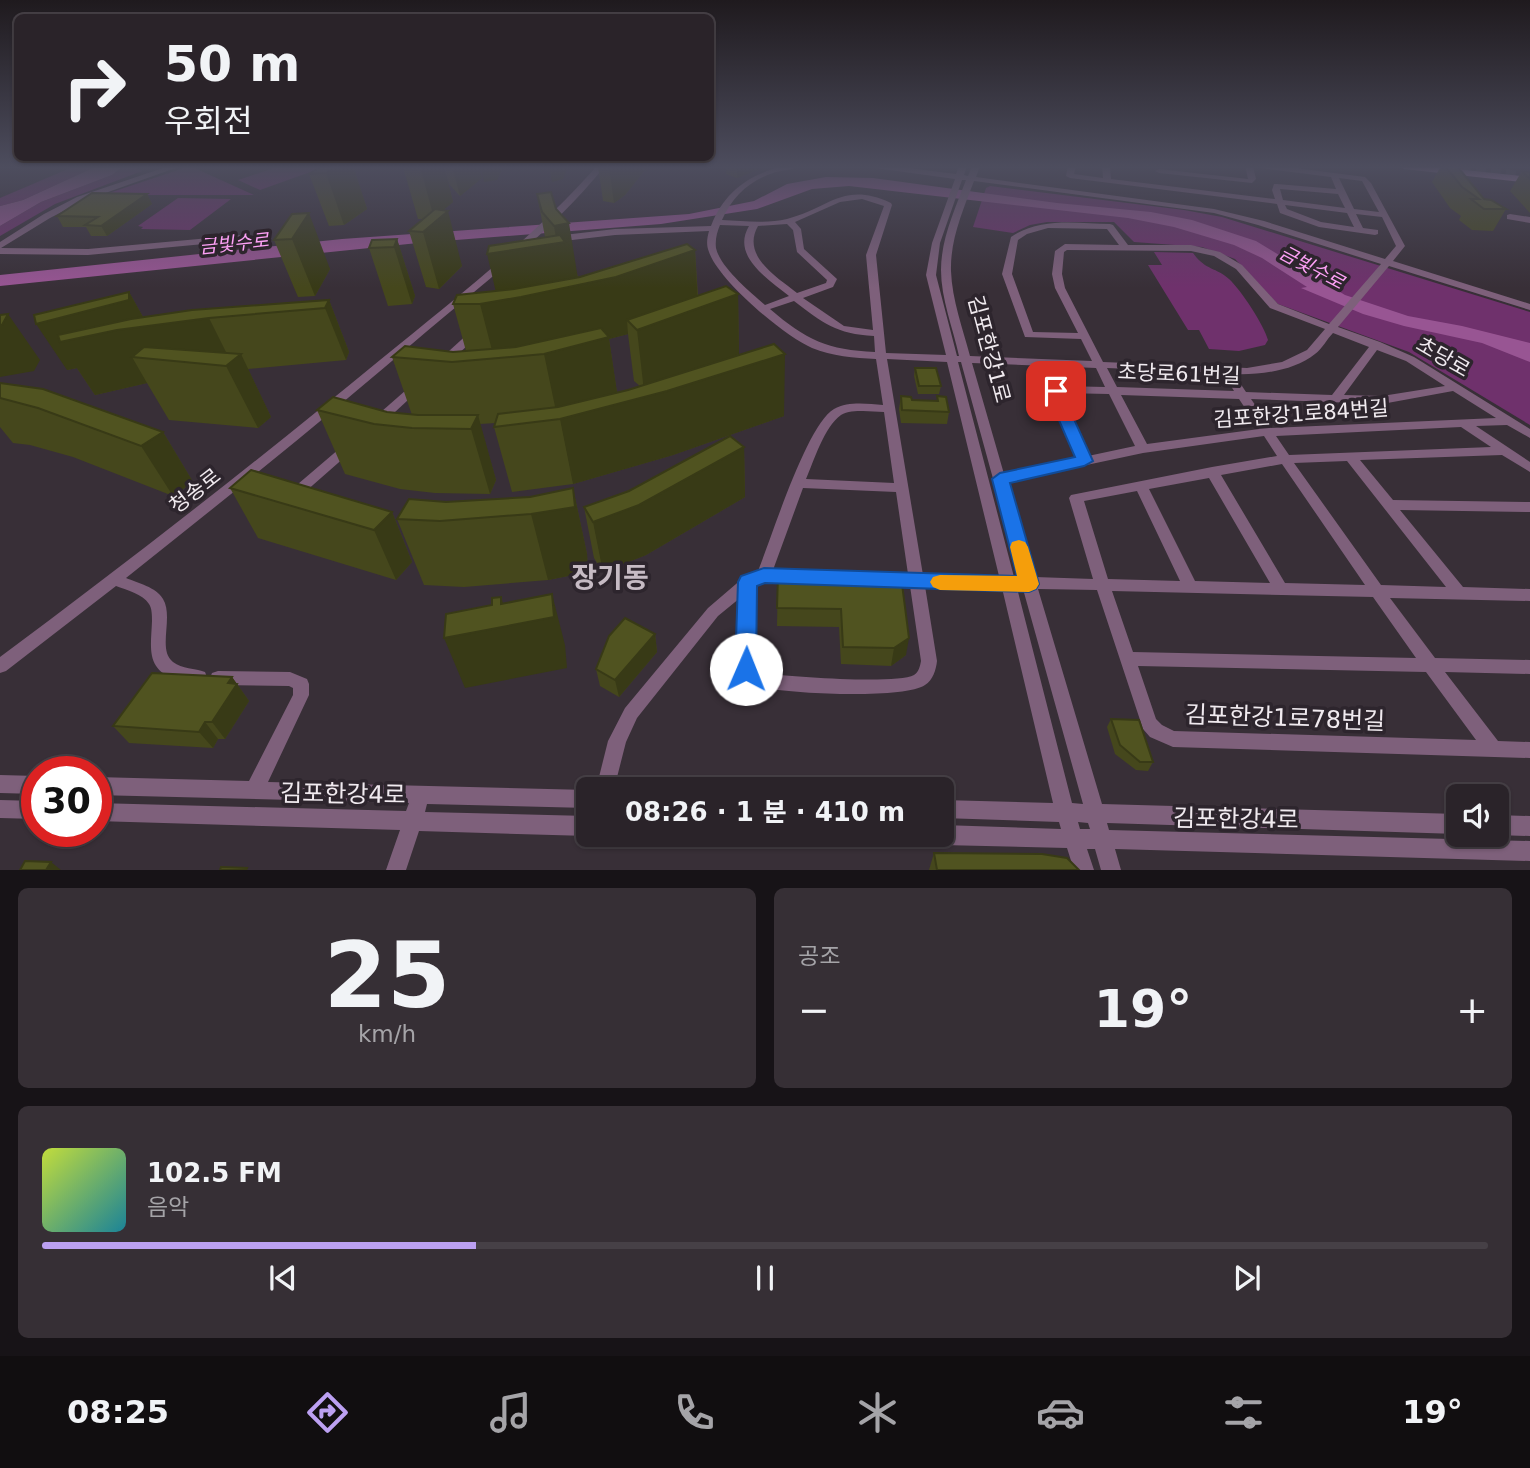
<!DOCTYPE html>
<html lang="ko">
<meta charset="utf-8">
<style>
body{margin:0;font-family:"DejaVu Sans","Noto Sans KR",sans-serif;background:#362f35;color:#f1f3f6;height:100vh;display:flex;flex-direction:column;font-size:26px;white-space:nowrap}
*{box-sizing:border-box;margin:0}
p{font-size:23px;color:#a5a4a8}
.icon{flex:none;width:38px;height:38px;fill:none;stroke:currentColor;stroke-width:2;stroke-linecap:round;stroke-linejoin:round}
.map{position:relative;height:870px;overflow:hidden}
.panel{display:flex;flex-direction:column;gap:18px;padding:18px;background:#171317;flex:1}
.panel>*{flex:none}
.hud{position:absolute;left:14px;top:14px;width:700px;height:147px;border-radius:10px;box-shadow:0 2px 5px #0004,0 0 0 2px #464046;background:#2a2329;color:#f1f3f6;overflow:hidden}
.controls{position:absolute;left:1446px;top:784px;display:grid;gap:14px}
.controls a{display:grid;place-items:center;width:63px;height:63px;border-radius:10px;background:#2a2329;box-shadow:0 2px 5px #0004,0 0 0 2px #464046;font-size:35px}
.speed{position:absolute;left:21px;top:756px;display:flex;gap:14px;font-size:35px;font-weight:700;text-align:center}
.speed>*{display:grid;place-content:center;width:91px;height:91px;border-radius:50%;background:#2a2329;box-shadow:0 2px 5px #0004,0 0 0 2px #464046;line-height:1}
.speed .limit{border:10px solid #d22;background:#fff;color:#111}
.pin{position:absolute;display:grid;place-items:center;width:60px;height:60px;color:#fff;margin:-30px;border-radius:14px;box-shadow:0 4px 10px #0006}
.me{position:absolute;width:77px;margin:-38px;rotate:1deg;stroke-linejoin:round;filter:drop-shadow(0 0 5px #0008)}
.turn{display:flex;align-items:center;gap:24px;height:147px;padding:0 35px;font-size:32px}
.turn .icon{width:91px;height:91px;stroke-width:2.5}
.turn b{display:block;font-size:49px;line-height:60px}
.big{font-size:52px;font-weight:700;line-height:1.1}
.panel .card{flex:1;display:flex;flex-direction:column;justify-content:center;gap:10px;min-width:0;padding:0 24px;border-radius:10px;background:#362f35}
.panel .dial{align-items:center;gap:0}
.dial b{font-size:91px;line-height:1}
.song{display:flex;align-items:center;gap:21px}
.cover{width:84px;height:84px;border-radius:10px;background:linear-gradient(135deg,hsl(70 70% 55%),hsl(190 70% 35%))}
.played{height:7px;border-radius:4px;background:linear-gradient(90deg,#bca0f2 30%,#464046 30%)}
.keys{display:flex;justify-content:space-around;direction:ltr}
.heat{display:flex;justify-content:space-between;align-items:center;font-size:38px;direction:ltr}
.panel .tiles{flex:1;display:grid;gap:18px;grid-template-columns:1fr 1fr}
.card:last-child{grid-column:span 2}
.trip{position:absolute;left:576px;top:777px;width:378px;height:70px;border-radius:10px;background:#2a2329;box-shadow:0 2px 5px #0004,0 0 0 2px #464046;font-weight:700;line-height:70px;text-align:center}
.dock{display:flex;height:112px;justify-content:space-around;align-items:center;background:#110e10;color:#a5a4a8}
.dock .icon{width:49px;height:49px}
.dock .on{color:#bca0f2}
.dock b{font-size:32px;color:#f1f3f6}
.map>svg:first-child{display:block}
.green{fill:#6f316c}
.water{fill:#985593}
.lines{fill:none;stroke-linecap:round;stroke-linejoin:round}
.major-tunnel{stroke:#544b53;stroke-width:10;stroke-dasharray:10 5;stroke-linecap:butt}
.minor{fill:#7e607b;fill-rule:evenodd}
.major{fill:#c88cc2;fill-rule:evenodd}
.wall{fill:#45471c;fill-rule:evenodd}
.shaded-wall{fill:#383a16}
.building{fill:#505320;stroke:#383a16;stroke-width:2}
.route{fill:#1a73e8;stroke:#114b97;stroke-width:2}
.slow{fill:#f59e0b}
.labels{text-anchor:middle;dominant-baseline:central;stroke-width:7;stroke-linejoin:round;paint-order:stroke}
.far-water-label{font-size:19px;font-style:italic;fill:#fda1f6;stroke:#2d252d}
.street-label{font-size:21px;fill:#f0eaef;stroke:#2d252d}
.near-street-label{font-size:24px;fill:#f0eaef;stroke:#2d252d}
.near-quarter-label{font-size:28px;font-weight:bold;fill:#c6bbc4;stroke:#2d252d}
</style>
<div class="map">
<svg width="1530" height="870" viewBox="0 0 1530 870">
<rect width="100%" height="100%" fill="#382f37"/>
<g class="green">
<polygon points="75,166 97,166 23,200 0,206 0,198"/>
<polygon points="123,166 133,166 142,171 55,204 0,236 0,226 41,202 112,175"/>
<polygon points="190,166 254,195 103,195"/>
<polygon points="280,166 327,166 260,190 238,180"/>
<polygon points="990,186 1184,210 1222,217 1530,312 1530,425 1409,352 1278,304 1235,259 1202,247 1134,242 1114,222 1047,222 1030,225 1013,233 973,227 986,188"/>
<polygon points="178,198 231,199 190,230 141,229 143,227 138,226"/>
<path d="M1154,252L1193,253C1206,271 1216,267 1229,279C1241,290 1264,325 1268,340L1265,345L1239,351L1209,349L1199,330H1188L1148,265H1162Z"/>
</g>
<g class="water">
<polygon points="97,166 123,166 112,175 41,202 0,226 0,206 23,200"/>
<polygon points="826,177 873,178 1057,203 1151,212 1192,220 1256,241 1345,295 1408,316 1462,326 1530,343 1530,362 1482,343 1404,326 1363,314 1301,288 1307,287 1262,258 1234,245 1174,227 1128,218 849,186 812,189 757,209 661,224 418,243 0,286 0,275 342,239 689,214 754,201 787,184"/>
</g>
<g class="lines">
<polyline class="major-tunnel" points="1431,166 1530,177"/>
<g class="minor">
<polygon points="169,166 181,166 83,201 50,218 1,248 88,249 243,235 247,238 246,240 88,255 0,254 0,242 44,214 77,197"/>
<path d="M597,166H605C554,229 488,280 426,332C328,416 227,498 126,578C138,583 156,587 163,599C174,617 157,650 173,662C182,669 195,668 205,672L207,677L205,682C196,685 186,682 178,680C145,670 151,648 152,621C152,616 152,608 149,604C143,594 126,590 116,586L6,671L0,673V657C129,561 255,463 380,360C455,299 532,239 597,166Z"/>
<path d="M783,166H800C792,170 782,170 773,173C749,181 732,197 722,220C743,221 766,224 787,219C830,208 843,181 891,203L892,205L876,255L886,353L946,355L926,275L932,243L955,179L875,168L871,166H893L956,174L959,166H967L964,175L968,176L972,166H980L976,177L1214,209L1264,221L1385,259L1396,246L1382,217L1356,214L1363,228L1378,230V234L1375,235L1319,227L1280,213L1277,204L1070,178L1066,176L1068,166H1076L1074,174L1103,178L1102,166H1110L1111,179L1275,199L1272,190L1274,184H1277L1336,189L1331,177L1261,168L1257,166H1280L1365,177L1371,183L1405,246L1393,261L1530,304V310L1389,266L1338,327L1380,342L1414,357L1530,429V438L1507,425L1476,426L1530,462V472L1502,455L1360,460L1393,500L1530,502V512L1400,510L1463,587L1530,589V601L1390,598L1435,658L1530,660V674L1445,672L1498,741L1530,742V758L1173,747L1150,737L1143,729L1097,590L1038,589L1102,804L1458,814V834L1107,823L1109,830L1530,841V861L1115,849L1121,870H1101L1095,849H1087L1094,870H1074L1067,848L942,845L935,842L932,835H942V825L1061,829L1059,822L942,818V800L1053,803L1002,588L925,586L937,661C936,670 933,680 925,685C903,700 773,694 746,684L738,669L740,598L718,616L637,718L626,742L614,789H596L608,741L625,708L708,608L743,578L758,571C771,539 807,424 834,409C849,401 867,404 883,405L876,359C854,358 832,356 812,348C784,336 719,281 709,252C706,245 707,238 709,231L615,235L555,242L551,239L555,236L615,229L711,226C724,192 748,175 783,166ZM1339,178L1362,181L1379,212L1354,209ZM962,180H966C955,209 941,239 941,270C941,299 953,328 959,356H957L936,275L940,243ZM974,181L1214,213L1258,225L1381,264L1329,324L1278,304L1242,265L1220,252L1191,245H1128L1113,225L1110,224C1076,223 1040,217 1011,237L1002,274L1025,337L1081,339L1092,361L970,356C963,329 952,300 951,271C950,240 963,210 974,181ZM1280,189L1338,194L1345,208L1283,200ZM862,199L884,206L866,255L873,330L844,326L803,298L833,287L837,279L804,249L801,229L795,222L840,202ZM1285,205L1347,213L1354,227L1321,222L1287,209ZM787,224L793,230L797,252L827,280L826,283L797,293C777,277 741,256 758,226ZM720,225L749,226C731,256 768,279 789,296L765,305C750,292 720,267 716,248C715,240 717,232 720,225ZM1048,228L1107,229L1119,245L1065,244L1055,251L1052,274L1055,288L1078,333L1033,332L1012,274L1018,240L1027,234ZM1067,250L1191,251L1214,256L1236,269L1270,308L1325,329L1307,350L1282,362L1247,368L1103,362L1065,288L1062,274L1064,252ZM794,301C823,323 836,334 874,336L875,352C828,350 806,340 770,309ZM1333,333L1369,347L1332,395L1246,392L1234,374C1260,375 1294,371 1315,354C1322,349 1327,339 1333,333ZM1377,350L1406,361L1445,386L1382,396L1344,395ZM887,359L947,362L999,576L923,575ZM958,362H961L1020,577H1014ZM972,363L1096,368L1105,387L1061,386L1052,389L1049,395L1077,459L1004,474ZM1107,368L1223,373L1234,391L1117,387ZM1453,391L1496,418L1271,428L1251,399L1382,404ZM1061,393L1109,394L1135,446L1088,456ZM1121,395L1239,399L1259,429L1147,444ZM863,411L884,412L894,483L806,479C814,461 824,427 841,415C847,411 856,411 863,411ZM1461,427L1491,447L1289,455L1276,436ZM1264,436L1277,456L1212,467L1071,495L1069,498L1093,579L1035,577L1007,482L1143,453ZM1347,461L1446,587L1381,585L1294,463ZM1282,464L1365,585L1285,583L1221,475ZM1209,478L1270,583L1195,581L1149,489ZM803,488L896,492L908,574L869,573L864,575L862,579L864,583L869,585L910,586L921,661C920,666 919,672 914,675C895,685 783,676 757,673L754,668L755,585C770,579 785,584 800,580L802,576L800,572L773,570ZM1137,491L1180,581L1108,579L1084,501ZM1017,588L1023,589L1083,804L1072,803ZM1112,591L1373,597L1416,658L1133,652ZM1138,666L1426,672L1476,740L1174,731L1162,725L1156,719ZM1078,822L1088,823L1090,829H1080Z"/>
<polygon points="1245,166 1253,166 1256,179 1252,183 1159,173 1155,171 1159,169 1248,179"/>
<polygon points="1510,214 1530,217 1530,223 1507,219 1507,215"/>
<polygon points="475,330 479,331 480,333 479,335 446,365 438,365 437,363 438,361 471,331"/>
<polygon points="418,382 424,385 422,387 381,425 373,425 371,422 373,419 414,383"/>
<polygon points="350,442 354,443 356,446 354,449 305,492 300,494 285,489 283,486 285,483 290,481 298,484 346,443"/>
<polygon points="218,671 290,672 307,679 309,684 309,695 268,782 588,790 588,808 427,804 425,812 588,816 588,835 590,835 588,836 419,831 406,870 386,870 400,830 96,821 96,803 406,811 409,803 96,795 96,777 249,781 293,695 293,688 289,686 218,685 212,683 210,678 212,673"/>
<polygon points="0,775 37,776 37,794 0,793"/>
<polygon points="0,800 37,801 37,819 0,818"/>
<polygon points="1496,815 1530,816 1530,836 1496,835"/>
</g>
<polygon class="major" points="1400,166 1428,166 1530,177 1530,183 1404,169"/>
</g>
<g class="wall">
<polygon points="322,166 353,166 367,209 344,225 329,226 309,174"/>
<polygon points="405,166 444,166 453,202 443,210 462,266 439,289 426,287 409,231 424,219 418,219 403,167"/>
<polygon points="444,166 479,166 482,178 460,196 449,184"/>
<polygon points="598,166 648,166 625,195 614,203 603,201"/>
<polygon points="725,166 767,166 737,178 726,174"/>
<polygon points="1441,166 1457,166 1484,199 1506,209 1493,231 1472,230 1459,220 1461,216 1450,208 1432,182"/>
<polygon points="1522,171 1530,172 1530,213 1510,191"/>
<polygon points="147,194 152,204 107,236 91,236 86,227 63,227 57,216"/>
<path d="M537,194L556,209L578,277L695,250L698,296L738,294L739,354L784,416L673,455L573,484L512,492L494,427L496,423L480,424L496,480L490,494L435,493L400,489L345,474L317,410L387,412L412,415L392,357L466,351L453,304L496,291L545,237ZM628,334L634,381L640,386L617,393L609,339Z"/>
<polygon points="292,214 330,269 315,296 298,297 274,240"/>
<polygon points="397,239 415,296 412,304 388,306 369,248"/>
<polygon points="129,292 143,317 329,300 349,352 346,360 248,369 271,417 258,428 169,420 147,383 95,395 77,368 67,370"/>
<polygon points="915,368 941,386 939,394 918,394 914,376"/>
<polygon points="0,383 163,432 193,482 173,496 73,457 30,445 13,443 0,427"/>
<polygon points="901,396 912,400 937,401 937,396 949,412 947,424 901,423 899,409"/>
<polygon points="744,447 745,497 646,555 603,572 594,558 584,507"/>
<polygon points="230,488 392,512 412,562 396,580 258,538"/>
<polygon points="573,488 587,554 588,572 548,580 464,587 424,585 397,519 446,502 530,497"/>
<polygon points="778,575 885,584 906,655 891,666 841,664 839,627 777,626"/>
<polygon points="655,634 657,652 619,697 600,686 596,669"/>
<polygon points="232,677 249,701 225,739 218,739 213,748 129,743 113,726"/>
<polygon points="1111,719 1153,762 1148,771 1136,770 1115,754 1107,727"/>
<polygon points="934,853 1079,870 929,870"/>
</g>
<g class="shaded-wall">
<polygon points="336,166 353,166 367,209 344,225 326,173"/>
<polygon points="420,166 444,166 453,202 434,218"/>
<polygon points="452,166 479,166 482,178 460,196"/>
<polygon points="480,166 504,166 497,180 484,182"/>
<polygon points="549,166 567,166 567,169 563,179 552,182"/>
<polygon points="609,166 648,166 625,195 614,203"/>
<polygon points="737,166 767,166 737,178"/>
<polygon points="147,194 152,204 107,236 101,226"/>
<polygon points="448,211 462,266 439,289 423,232"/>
<polygon points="309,213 330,269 315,296 292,239"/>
<polygon points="569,223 578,279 695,250 698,307 738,294 739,354 644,391 637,330 627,320 628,334 609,339 618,399 557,416 544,354 494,358 480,304 498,301 487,254 557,244 554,226"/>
<polygon points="397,239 415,296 412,304 394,247"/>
<polygon points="129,292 148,326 209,318 231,362 241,354 271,417 258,428 226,366 132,357 147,383 95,395 77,368 67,370 36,324"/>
<polygon points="329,300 349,352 346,360 325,308"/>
<polygon points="8,314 40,360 34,371 0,377 0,325"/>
<polygon points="785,354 784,416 673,455 573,484 560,419"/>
<polygon points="478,415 496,480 490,494 471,429"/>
<polygon points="163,432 193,482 173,496 141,446"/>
<polygon points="744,447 745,497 646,555 603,572 593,522"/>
<polygon points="573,488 587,554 588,572 548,580 531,514"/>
<polygon points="392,512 412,562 396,580 374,530"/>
<polygon points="552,594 565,645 567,668 465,688 444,638 501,604 501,597 510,625"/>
<polygon points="655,634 657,652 619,697 615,680"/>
<polygon points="909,638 906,655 891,666 894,648"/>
<polygon points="232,677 249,701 225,739 212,722 228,683"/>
<polygon points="205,722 218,739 213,748 199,732"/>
<polygon points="51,862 61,870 46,870"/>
</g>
<g class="building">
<polygon points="322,166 336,166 326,173 309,174"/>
<polygon points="1445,166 1457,166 1484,199 1491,200 1506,209 1484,209 1471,199 1479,199 1462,187"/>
<polygon points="1522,171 1530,172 1530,179"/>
<polygon points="551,192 556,209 569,223 554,226 542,212 537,194"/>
<polygon points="92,193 147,194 101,226 85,225 98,217 57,216"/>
<polygon points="435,209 448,211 423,232 409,231"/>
<polygon points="309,213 292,239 274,240 292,214"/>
<polygon points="560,235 565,242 487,254 489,246"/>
<polygon points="397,239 394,247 369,248 372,240"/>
<polygon points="687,244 695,250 616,277 521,297 480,304 453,304 457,295 514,289 580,277"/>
<polygon points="726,286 738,294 637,330 627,320"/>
<polygon points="129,292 129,300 36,324 34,315"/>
<polygon points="329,300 325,308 209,318 117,330 60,342 58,335 131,319 192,310"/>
<polygon points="8,314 2,325 0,325 0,315"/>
<polygon points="601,328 609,337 544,354 452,362 392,357 405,346 453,352 516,347"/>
<polygon points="774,344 785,354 667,391 560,419 494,427 498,414 558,407 628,390"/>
<polygon points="144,347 241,354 226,366 132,357"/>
<polygon points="915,368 936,368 941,386 919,386"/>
<polygon points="0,383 43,389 163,432 141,446 38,408 0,398"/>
<polygon points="901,396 911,397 912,400 938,401 937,396 946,397 949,412 902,410"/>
<polygon points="333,397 387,412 418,415 478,415 471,429 412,428 374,424 317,410"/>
<polygon points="730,436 744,447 639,505 593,522 584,507 629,491"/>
<polygon points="251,470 392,512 374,530 230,488"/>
<polygon points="573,488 575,507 531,514 440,521 397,519 409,499 446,502 530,497"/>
<polygon points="778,575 884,577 885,584 902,584 909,638 894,648 843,647 841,609 777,608"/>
<polygon points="552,594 554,617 444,638 446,614 492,605 492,598 501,597 501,604"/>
<polygon points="625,618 655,634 615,680 596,669 609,636"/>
<polygon points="152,673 232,677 228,683 237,684 212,722 205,722 199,732 113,726"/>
<polygon points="1111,719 1139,720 1153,762 1140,762 1120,745"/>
<polygon points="934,853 1042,854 1067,858 1079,870 937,870"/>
<polygon points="25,861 51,862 46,870 20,870"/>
<polygon points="221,867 247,868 246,870 220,870"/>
</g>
<linearGradient id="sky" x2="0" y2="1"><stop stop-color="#1f1a1e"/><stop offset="0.58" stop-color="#4d4d5e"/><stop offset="1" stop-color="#4d4d5e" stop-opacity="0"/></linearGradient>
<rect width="1530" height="288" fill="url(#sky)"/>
<polygon class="route" points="1056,386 1064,391 1063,395 1093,461 1084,466 1010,483 1039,584 1036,589 1029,592 765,583 757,586 756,669 753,676 746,678 738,676 735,669 738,582 741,576 764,568 1017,576 992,479 1000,473 1075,457 1048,395 1051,388"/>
<polygon class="slow" points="1019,540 1025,542 1028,547 1039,584 1036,589 1029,592 940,590 933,587 930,582 933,577 940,575 1017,576 1010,547 1012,542"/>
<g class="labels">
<g class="far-water-label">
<text transform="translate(234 243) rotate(-6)">금빛수로</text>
<text transform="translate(1312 267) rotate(28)">금빛수로</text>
</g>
<g class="street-label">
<text transform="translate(989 349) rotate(75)">김포한강1로</text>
<text transform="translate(1443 357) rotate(30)">초당로</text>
<text transform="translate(1179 374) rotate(2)">초당로61번길</text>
<text transform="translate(1301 414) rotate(-4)">김포한강1로84번길</text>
<text transform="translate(195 491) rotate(-38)">청송로</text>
</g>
<g class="near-street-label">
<text transform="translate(1285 718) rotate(2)">김포한강1로78번길</text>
<text transform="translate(343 794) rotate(1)">김포한강4로</text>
<text transform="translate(1236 819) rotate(1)">김포한강4로</text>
</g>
<g class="near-quarter-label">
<text x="610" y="577">장기동</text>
</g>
</g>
</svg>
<div class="controls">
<a><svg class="icon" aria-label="sound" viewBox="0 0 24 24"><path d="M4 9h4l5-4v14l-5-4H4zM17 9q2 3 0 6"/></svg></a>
</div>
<div class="speed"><div class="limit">30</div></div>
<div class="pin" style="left:1056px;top:391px;background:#d93025"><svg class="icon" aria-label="arrive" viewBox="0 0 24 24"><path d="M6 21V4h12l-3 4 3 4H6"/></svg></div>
<svg class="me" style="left:746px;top:669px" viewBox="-20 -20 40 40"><circle r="19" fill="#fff"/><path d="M0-13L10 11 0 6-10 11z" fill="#1a73e8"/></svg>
<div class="trip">08:26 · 1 분 · 410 m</div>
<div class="hud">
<div class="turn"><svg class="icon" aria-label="right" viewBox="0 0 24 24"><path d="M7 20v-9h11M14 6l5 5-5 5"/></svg><div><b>50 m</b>우회전</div></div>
</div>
</div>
<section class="panel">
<div class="tiles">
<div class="card dial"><b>25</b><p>km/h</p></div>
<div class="card"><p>공조</p>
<div class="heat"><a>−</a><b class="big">19°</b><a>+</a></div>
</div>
<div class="card">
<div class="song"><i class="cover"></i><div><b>102.5 FM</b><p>음악</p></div></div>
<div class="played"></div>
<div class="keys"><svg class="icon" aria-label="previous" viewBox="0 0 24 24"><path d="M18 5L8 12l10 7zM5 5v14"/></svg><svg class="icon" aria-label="pause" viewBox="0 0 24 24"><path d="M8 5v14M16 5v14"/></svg><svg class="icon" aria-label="next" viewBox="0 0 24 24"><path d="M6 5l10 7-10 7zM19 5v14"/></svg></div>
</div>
</div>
</section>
<nav class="dock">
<b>08:25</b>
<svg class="icon on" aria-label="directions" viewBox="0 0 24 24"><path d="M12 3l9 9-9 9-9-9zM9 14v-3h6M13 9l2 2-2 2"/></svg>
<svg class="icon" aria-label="music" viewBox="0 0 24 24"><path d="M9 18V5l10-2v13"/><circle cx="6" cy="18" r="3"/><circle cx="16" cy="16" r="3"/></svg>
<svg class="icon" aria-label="phone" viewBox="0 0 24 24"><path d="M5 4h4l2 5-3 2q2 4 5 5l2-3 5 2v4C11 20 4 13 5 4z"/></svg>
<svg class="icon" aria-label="climate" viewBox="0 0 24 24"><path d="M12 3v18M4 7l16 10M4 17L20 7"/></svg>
<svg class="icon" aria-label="car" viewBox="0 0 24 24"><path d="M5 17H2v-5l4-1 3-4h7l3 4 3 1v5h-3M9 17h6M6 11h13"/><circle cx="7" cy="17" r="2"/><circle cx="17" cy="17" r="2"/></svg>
<svg class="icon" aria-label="filters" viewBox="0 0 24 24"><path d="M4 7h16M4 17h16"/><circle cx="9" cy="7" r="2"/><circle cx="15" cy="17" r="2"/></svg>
<b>19°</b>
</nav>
